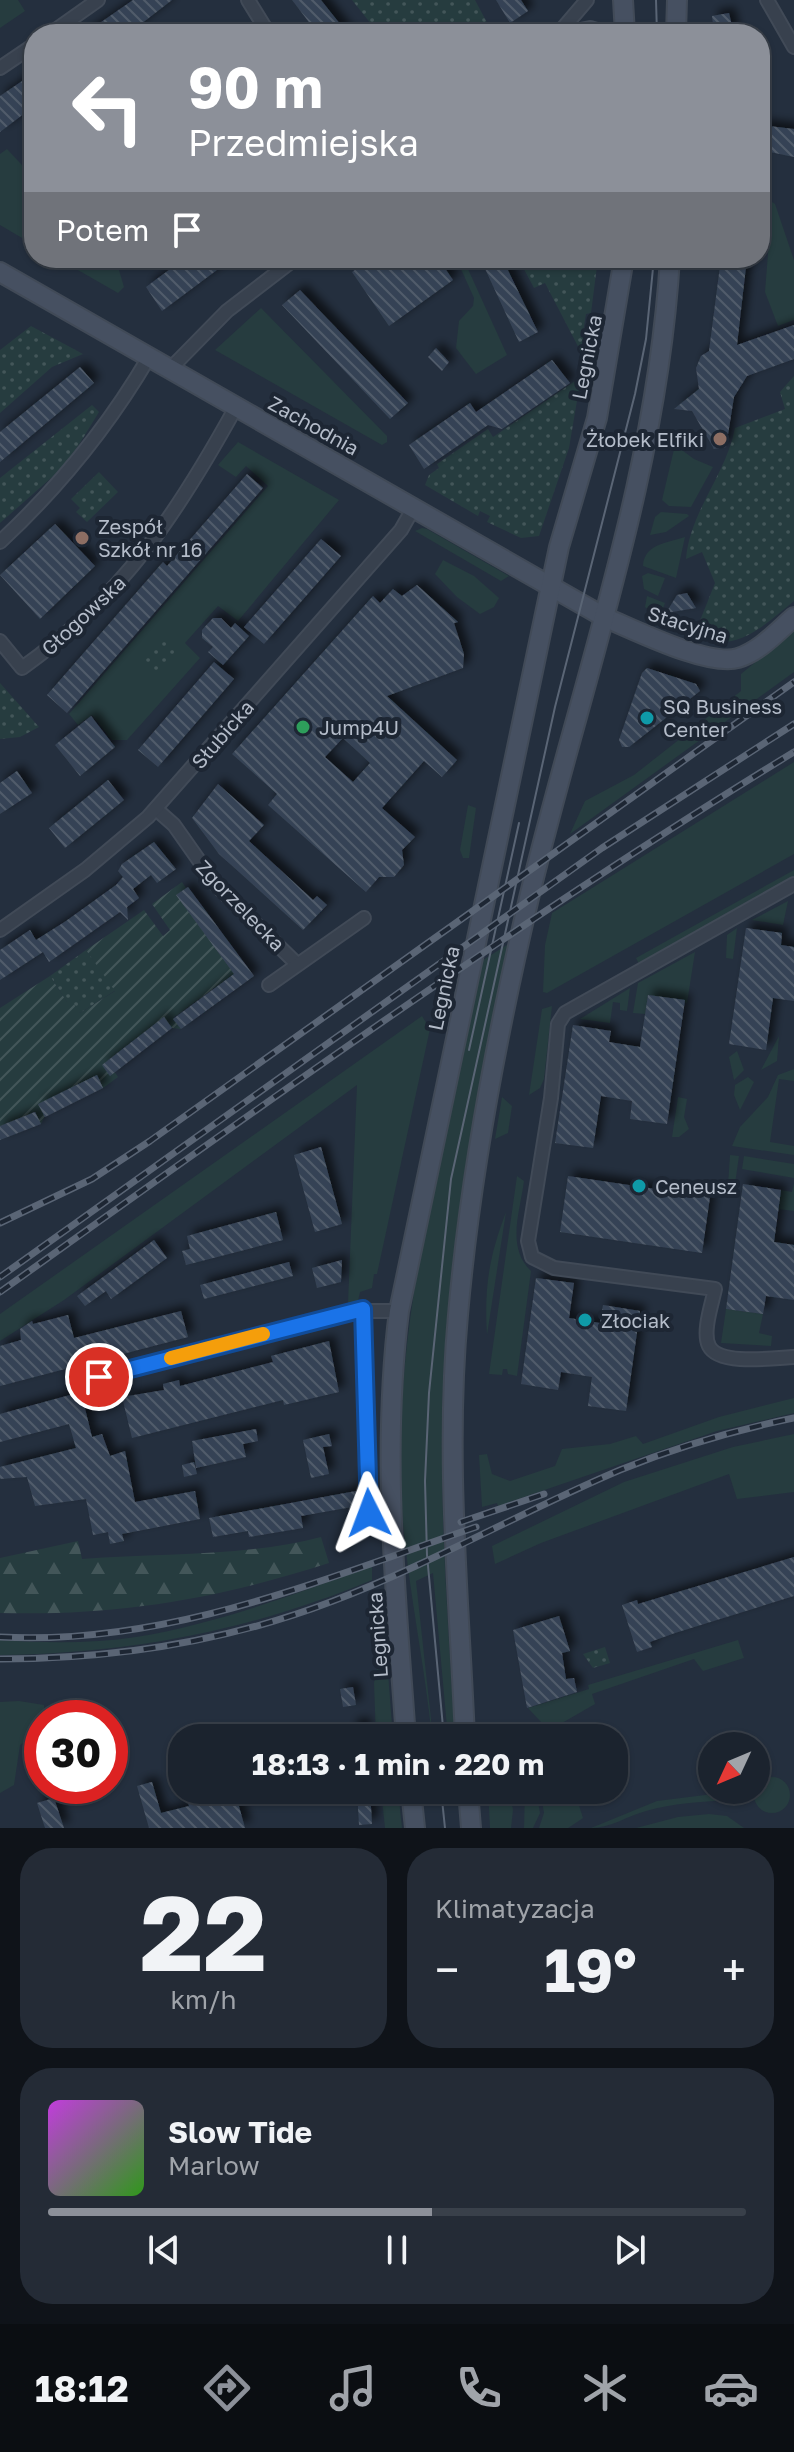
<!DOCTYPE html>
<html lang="pl">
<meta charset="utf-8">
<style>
body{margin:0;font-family:"Golos Text",sans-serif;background:#242b36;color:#f1f3f6;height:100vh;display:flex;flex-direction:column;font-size:30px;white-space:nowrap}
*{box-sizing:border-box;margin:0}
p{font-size:26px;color:#a0a4aa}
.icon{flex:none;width:44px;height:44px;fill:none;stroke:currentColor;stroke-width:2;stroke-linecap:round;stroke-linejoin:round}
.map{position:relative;height:1828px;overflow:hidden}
.sheet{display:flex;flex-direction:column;gap:20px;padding:20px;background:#0f1319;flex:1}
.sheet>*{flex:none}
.top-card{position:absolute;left:24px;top:24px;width:746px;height:244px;border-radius:32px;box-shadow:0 2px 6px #0004,0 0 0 2px #39404a;background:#8c9099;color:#fff;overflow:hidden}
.needle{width:52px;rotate:226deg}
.tools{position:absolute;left:698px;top:1732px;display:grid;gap:16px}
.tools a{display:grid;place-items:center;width:72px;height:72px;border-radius:50%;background:#1b232e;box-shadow:0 2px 6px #0004,0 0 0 2px #39404a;font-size:40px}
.speed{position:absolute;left:24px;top:1700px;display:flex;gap:16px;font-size:40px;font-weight:700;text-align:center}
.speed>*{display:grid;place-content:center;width:104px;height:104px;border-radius:50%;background:#1b232e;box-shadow:0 2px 6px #0004,0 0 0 2px #39404a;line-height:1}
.speed .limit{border:12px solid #d22;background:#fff;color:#111}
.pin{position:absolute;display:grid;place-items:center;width:68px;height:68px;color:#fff;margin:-34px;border:4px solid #fff;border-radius:50%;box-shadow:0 2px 8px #0007}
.me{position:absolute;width:88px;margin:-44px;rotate:357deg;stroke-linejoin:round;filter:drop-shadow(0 0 6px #0008)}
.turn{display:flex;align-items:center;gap:28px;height:168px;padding:0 32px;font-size:36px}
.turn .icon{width:104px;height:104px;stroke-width:2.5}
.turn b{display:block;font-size:56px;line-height:68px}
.then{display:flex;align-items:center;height:76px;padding:0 32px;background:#0003;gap:16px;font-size:30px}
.big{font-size:60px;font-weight:700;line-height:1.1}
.sheet .tile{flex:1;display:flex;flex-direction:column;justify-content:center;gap:12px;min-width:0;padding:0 28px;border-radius:32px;background:#242b36}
.sheet .dial{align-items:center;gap:0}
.dial b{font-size:104px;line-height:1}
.song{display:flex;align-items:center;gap:24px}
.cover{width:96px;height:96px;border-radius:12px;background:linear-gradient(135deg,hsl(290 70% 55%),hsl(110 70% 35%))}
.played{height:8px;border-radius:4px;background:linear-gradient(90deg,#8c9099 55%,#39404a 55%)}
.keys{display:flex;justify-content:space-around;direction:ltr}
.heat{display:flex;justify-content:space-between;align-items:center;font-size:44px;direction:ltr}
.sheet .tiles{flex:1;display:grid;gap:20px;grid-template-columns:1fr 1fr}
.tile:last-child{grid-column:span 2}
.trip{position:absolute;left:168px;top:1724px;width:460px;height:80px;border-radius:32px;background:#1b232e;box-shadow:0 2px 6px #0004,0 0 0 2px #39404a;font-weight:700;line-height:80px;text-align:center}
.tab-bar{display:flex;height:128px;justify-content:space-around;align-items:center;background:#0b0e12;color:#a0a4aa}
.tab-bar .icon{width:56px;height:56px}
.tab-bar .current{color:#8c9099}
.tab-bar b{font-size:36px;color:#f1f3f6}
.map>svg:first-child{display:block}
.grass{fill:#263c3f}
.forest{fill:url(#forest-firs)}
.park{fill:url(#park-dots)}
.garden{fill:url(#garden-furrows)}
.building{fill:url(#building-back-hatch);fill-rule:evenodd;filter:url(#shadow)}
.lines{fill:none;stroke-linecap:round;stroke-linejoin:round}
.street-casing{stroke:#414a57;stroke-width:16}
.secondary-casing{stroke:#414a57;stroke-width:22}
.street{stroke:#38414e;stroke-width:12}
.secondary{stroke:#465061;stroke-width:18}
.tram{stroke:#5a6575;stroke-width:2}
.rail-casing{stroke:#5a6575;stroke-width:7}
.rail{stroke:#1d2633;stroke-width:4;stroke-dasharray:12;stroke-linecap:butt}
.route-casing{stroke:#114b97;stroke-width:20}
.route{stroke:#1a73e8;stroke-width:14}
.slow{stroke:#f59e0b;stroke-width:14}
.education-dot{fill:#8d6e63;stroke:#1d2633;stroke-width:3}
.culture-dot{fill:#0f9aa8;stroke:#1d2633;stroke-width:3}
.leisure-dot{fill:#2e9e5b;stroke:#1d2633;stroke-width:3}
.labels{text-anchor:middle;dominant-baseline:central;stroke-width:8;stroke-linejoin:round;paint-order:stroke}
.street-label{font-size:20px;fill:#b4bcc9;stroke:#1d2633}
.poi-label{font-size:20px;fill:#b4bcc9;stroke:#1d2633;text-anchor:start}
</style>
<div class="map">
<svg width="794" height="1828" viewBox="0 0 794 1828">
<defs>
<pattern id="forest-firs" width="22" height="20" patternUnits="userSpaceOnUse" patternTransform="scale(2)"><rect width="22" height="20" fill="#263c3f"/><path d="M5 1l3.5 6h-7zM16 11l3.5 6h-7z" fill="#435659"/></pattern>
<pattern id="park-dots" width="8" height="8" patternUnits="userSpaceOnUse" patternTransform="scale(2)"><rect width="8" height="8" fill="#263c3f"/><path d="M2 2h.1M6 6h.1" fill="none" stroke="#435659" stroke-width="1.8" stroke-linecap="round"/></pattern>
<pattern id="garden-furrows" width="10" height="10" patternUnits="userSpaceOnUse" patternTransform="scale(2)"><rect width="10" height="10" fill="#263c3f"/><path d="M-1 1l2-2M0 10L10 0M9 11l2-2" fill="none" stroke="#435659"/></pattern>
<pattern id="building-back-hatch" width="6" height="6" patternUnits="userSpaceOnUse" patternTransform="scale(2)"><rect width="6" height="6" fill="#364354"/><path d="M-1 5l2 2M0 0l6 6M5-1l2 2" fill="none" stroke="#515c6b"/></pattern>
<filter id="shadow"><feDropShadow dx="6" dy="-6" stdDeviation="4" flood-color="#0009"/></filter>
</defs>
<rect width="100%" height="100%" fill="#242f3e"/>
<g class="grass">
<polygon points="0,0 18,0 25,11 0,28"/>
<polygon points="7,149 34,178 34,245 0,225 0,154"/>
<polygon points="772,202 775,204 794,260 794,320 778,326 765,292"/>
<polygon points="57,258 108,258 119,270 124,287 118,293"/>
<polygon points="456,258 463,258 507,355 476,374 456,348 459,321 473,306 474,298"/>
<polygon points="261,308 387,436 387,442 382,445 215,350"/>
<polygon points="238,442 339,500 238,621 218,606 185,643 200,658 127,740 112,740 92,715 78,725 69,714 268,486 246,466 236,477 218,465"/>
<polygon points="675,445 694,459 713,467 691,507 669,506 662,500"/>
<polygon points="661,512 687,514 689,516 666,532 650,535 655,517"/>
<polygon points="422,528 427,529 509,576 501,581 415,531"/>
<path d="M685,537L676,578L643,566C644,544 667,543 685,537Z"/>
<polygon points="443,560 474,576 499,598 494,607 480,614 457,597 435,574"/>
<polygon points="648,573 665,578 658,596 644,589 642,576"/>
<polygon points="647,596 665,603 659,619 645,607"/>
<polygon points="794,630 794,672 570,834 585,801 634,775 741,691 741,674"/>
<polygon points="794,762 794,854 547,993 543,992 545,945 552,913"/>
<polygon points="468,805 476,808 469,858 463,858 460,850"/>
<polygon points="794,870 794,876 639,964 636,958"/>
<polygon points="788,901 783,925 752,920"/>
<polygon points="737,928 733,959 726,958 727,935"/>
<path d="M510,943C473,1104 443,1269 442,1435C441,1536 449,1637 455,1738H448L433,1573L416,1581L431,1719L432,1738C423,1647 401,1559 400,1467C399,1295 448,1128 483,960Z"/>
<polygon points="695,952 687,1003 648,995 645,1014 633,1013 638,983"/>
<polygon points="630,988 627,1011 620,1010 620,1003 613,1002 610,1023 580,1019"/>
<polygon points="552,1006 544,1079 540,1088 529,1095 542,1009"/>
<polygon points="422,1016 430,1029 377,1274 374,1274 372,1288 360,1292 358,1301 348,1303 357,1085 64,1300 0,1341 0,1314"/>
<polygon points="779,1036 777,1061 761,1070"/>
<polygon points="737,1051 744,1070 734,1080 729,1057"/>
<polygon points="794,1069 794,1081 779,1079 770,1142 794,1146 794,1155 732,1146 740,1127 768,1097 778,1075"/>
<polygon points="748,1077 754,1082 740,1110 734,1095 735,1085"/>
<polygon points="502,1097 512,1106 508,1133 495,1139"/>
<polygon points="678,1097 687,1099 684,1117 689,1129 679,1137 672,1137"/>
<polygon points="730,1155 739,1156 733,1198 728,1185"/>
<polygon points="744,1156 794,1164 794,1178 742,1169"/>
<path d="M517,1176L524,1181C520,1212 506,1247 531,1271L517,1376L508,1374L507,1369H503L502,1375L489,1374Z"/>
<polygon points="794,1183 794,1211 778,1209 781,1190 792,1192"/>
<path d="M506,1212L487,1335C484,1287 489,1257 506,1212Z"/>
<polygon points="726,1309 763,1314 759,1333 772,1336 771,1346 721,1343"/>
<polygon points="794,1398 794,1413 717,1431 498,1506 497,1503 482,1507 479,1455 487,1454 492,1474 510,1481 555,1466 562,1449 610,1444 636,1436 643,1444 719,1417"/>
<polygon points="794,1434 794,1492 737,1499 729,1474 541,1543 495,1564 492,1546 624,1482 733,1447"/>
<path d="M372,1566V1580C252,1630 130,1654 0,1655V1640C45,1643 91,1644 136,1637C217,1624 295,1594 372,1566Z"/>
<polygon points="385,1633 393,1738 376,1738 374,1683"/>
<polygon points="738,1640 744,1658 703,1671 694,1659 592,1694 595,1704 562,1723 542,1723 528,1708 589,1689 588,1685"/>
<polygon points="19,1701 44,1705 45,1718 42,1718 42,1731 20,1745 14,1785 0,1793 0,1702"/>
<circle cx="772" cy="1795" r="18"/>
<polygon points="381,1790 398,1790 402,1828 385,1828"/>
<polygon points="488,1790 509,1790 513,1810 511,1828 490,1828"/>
<polygon points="525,1790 536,1790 540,1813 533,1828 524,1828"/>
<polygon points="540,1790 574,1790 583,1818 568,1828 539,1828 544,1813"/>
<path d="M729,1792V1800C700,1802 674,1803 646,1811C627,1816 611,1828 591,1828L657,1801Z"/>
<polygon points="709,1814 727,1816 744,1828 636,1828 678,1817"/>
</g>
<path class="forest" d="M321,1537L329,1563C217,1599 118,1616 0,1613V1558L78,1541L82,1559C162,1553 244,1557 321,1537Z"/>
<g class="park">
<polygon points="352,0 475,0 493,34 379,34"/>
<polygon points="518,258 598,258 591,313 586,314 583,332 587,333 583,356 545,283 534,288"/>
<polygon points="31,326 83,354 52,367 0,413 0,350"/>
<path d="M794,376V601C766,624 737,653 699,638L703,626L699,623L715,583L702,552L686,559C690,511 726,475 735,428L785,409L780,392Z"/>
<polygon points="581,377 569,448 539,536 521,538 487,522 490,516 480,511 478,516 425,485 429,475 439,468 437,464 488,429 493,437"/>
<polygon points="92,405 99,412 67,464 0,523 0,478"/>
<polygon points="99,472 118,492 87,522 76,512 80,508 71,499"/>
<polygon points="164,639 180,654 159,677 143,662"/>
<polygon points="0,683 39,727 20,737 0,739"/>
<polygon points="86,950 116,990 80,1013 67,1002 50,976"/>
<polygon points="605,1647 610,1663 593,1668 583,1654"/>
</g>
<polygon class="garden" points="182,882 186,888 177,895 235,973 173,1018 181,1029 172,1028 163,1018 107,1061 118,1077 103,1088 97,1076 39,1105 45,1116 41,1124 35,1112 0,1126 0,1008 50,976 67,1002 71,1000 80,1013 115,991 86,950 144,910 163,936 170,930 152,904"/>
<g class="building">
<polygon points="133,0 172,0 128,34 84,34"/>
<polygon points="292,0 321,0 348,34 318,34"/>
<polygon points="496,0 521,0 528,11 510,23"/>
<polygon points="729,13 734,34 714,34 712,16"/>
<polygon points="34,73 34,106 0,132 0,96"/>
<polygon points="760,125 794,129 794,157 760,150"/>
<polygon points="185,258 233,258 162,311 146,287"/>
<polygon points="371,258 438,258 453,280 389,326 352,272"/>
<polygon points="480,258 502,258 538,332 519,342"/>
<polygon points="721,258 747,258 737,345 794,325 794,359 747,376 734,397 726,447 714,449 692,411 674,409 699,389 696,368 701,356 709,351"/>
<polygon points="300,290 408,403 390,419 282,305"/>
<polygon points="436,348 449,362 442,371 428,357"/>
<polygon points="552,360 570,383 502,429 488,425 424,469 409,445 470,403 476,412"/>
<polygon points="80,367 94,383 0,462 0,432"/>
<polygon points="247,474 263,488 67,713 47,695 163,562 167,566"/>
<polygon points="55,524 95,566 40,619 0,575"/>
<polygon points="321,539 341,556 264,644 244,627"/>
<path d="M417,585L458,622L454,623L464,654L463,668L387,696L457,760L442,777L424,761L382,808L415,837L402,850L404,865L394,877H379L366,892L268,805L277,794L232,754L373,596L380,603L393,589L402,596ZM343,738L370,763L353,782L325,757Z"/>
<polygon points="687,593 696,608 666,613 677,595"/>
<polygon points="213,618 221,618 231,628 235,623 249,636 223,665 208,652 213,647 202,638 202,630"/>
<polygon points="214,662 234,679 158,767 138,750"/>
<polygon points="647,668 696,684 700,691 629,747 622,747 619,740 642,673"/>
<polygon points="91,716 115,747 80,776 55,745"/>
<polygon points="17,771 32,793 0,814 0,783"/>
<polygon points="108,780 124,800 65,848 49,828"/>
<polygon points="218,784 264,825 249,841 313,900 317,896 327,905 303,930 219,854 192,818"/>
<polygon points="154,842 176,869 157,883 151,875 133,889 139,898 127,907 128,920 120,912 49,962 43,952 0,980 0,950 30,930 36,940 66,921 116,885 123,877 118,871 122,864"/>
<polygon points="188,887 254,976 181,1029 173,1019 234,974 176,895"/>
<polygon points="746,928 782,933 781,945 794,947 794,1001 773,998 766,1050 729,1044"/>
<polygon points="648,995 685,1000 667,1124 630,1119 632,1101 601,1096 593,1148 555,1143 573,1025 611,1031 609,1042 640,1047"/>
<polygon points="164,1017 172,1028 110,1076 102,1065"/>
<polygon points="97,1075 103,1088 45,1117 38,1104"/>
<polygon points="35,1112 41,1124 0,1140 0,1126"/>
<polygon points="321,1147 342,1224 315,1232 294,1155"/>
<polygon points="568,1176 710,1197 702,1253 560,1232"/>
<polygon points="743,1184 781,1190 774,1242 794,1245 794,1300 766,1296 763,1314 726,1309"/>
<polygon points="276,1212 283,1240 186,1265 182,1251 190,1249 187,1236"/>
<polygon points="154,1240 167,1258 111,1299 106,1291 85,1306 77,1296"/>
<polygon points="342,1260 341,1282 317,1288 312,1268"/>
<polygon points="289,1262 293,1276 204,1299 200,1285"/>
<polygon points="536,1278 574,1283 569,1318 600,1323 603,1305 640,1311 626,1411 588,1406 592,1377 561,1372 558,1390 521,1384"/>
<polygon points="181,1311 188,1337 0,1386 0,1346 21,1340 20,1329 32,1321 33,1324 68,1315 74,1338"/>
<polygon points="329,1341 339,1392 284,1405 283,1400 132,1438 122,1397 164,1390 163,1384 179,1380 180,1386 273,1362 271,1356"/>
<polygon points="81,1392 92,1437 102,1434 110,1456 125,1451 135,1502 195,1491 200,1519 122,1534 124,1541 110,1544 108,1532 93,1535 86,1499 35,1506 27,1477 0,1479 0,1467 76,1448 69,1424 0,1442 0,1414"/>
<polygon points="256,1429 258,1441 243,1444 246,1457 196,1468 192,1441"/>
<polygon points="329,1434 332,1446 323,1447 329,1474 311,1478 303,1440"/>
<polygon points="194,1462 197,1474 184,1477 182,1465"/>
<polygon points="356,1491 358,1506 301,1516 303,1528 249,1537 248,1531 213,1537 209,1518"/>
<polygon points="794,1557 794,1596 675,1633 650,1642 652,1647 637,1652 622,1605 637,1600 638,1604"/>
<polygon points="559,1616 570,1651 562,1653 566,1679 574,1678 577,1692 527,1708 513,1630"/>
<polygon points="353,1687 356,1705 343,1707 340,1689"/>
<polygon points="364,1723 366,1738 352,1738 351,1725"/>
<polygon points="152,1782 161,1813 189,1806 184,1790 211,1790 213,1799 235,1792 245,1828 149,1828 137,1786"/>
<polygon points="357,1790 370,1790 372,1824 359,1825"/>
<polygon points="54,1798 64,1828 45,1828 37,1803"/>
</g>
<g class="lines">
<g class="street-casing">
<g id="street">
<polyline points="248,0 269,34"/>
<polyline points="767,0 794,47"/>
<polyline points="50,34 98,0"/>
<polyline points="558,34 587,0"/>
<polyline points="561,34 590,28 610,34"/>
<polyline points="0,68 34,45"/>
<polyline points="170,369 227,311 296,258"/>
<path d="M0,542C59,487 108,427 149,357"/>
<path d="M0,641L22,668C123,596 177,514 236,407"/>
<polyline points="156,809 174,825 217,886 297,964"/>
<path d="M794,884L565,1013L558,1024L551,1098L528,1241L532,1257L554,1268L715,1289C712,1304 702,1332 709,1346C719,1366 774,1358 794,1357"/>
<polyline points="0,930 85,870 148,817 401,530 414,507"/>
<polyline points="269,985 364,918"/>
<polyline points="363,1309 369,1513"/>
<polyline points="92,1379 350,1311 399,1311"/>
</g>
</g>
<g class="secondary-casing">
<g id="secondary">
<polyline points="623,0 625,34"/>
<polyline points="676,34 677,0"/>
<path d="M0,272L606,618C635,630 709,667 738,658C760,651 777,632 794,617"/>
<path d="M406,1738C396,1596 381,1453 399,1311L559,547L597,418L624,258"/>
<path d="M465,1738C459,1597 445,1456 458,1315C470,1176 497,1034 529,898C580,685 657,479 670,258"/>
<polyline points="411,1790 415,1828"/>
<polyline points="468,1790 471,1828"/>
</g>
</g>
<use href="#street" class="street"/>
<use href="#secondary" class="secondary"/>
<g class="tram">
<polyline points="656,0 657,34"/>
<polyline points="469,1050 519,823"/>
<polyline points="444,1738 427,1555 425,1481 429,1393 451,1179 555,707 635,394 646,339 654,258"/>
<polyline points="441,1790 445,1828"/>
</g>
<g class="rail-casing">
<g id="rail">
<polyline points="0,1223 92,1179 150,1141 794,682"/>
<polyline points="0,1277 602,848 794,724"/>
<path d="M0,1292C261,1106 521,919 794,752"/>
<polyline points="461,1522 544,1494"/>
<path d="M0,1637C166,1646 321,1580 476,1527"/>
<path d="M0,1659C114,1659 226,1642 333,1601C431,1564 523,1511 620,1470C676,1447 735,1430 794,1418"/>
</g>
</g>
<use href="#rail" class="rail"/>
</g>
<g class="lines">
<g class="route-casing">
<polyline id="route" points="99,1377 363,1309 369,1513"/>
</g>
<use href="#route" class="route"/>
<polyline class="slow" points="171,1358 263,1334"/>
</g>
<g class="education-dot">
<circle cx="720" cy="439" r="8"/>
<circle cx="82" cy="538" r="8"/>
</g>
<g class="culture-dot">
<circle cx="647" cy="718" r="8"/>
<circle cx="639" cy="1186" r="8"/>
<circle cx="585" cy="1320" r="8"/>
</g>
<circle class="leisure-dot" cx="303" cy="727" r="8"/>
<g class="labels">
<g class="street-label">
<text transform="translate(586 357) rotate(-79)">Legnicka</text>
<text transform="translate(314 425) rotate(29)">Zachodnia</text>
<text transform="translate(83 615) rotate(-43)">Głogowska</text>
<text transform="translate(688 624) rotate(17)">Stacyjna</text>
<text transform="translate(222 734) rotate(-49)">Słubicka</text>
<text transform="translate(241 905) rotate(46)">Zgorzelecka</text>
<text transform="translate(443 988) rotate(-78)">Legnicka</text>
<text transform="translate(377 1635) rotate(-94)">Legnicka</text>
</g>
<g class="poi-label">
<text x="704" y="439" text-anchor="end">Żłobek Elfiki</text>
<text x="98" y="526">Zespół<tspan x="98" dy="23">Szkół nr 16</tspan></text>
<text x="663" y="706">SQ Business<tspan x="663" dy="23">Center</tspan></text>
<text x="319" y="727">Jump4U</text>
<text x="655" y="1186">Ceneusz</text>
<text x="601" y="1320">Złociak</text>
</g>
</g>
</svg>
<div class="tools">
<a><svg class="needle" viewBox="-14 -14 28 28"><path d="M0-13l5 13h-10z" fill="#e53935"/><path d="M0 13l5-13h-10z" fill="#a0a4aa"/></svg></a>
</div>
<div class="speed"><div class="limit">30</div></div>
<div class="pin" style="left:99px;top:1377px;background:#d93025"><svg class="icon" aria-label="arrive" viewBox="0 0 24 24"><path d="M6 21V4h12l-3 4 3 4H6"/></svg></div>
<svg class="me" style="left:369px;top:1513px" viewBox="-20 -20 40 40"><path d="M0-17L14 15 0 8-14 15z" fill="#1a73e8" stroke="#fff" stroke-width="4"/></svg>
<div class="trip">18:13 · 1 min · 220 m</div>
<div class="top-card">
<div class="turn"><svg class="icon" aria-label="left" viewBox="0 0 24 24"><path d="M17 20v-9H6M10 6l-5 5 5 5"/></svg><div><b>90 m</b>Przedmiejska</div></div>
<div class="then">Potem<svg class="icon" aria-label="arrive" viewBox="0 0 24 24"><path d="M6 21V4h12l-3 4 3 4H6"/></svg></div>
</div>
</div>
<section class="sheet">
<div class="tiles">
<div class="tile dial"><b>22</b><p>km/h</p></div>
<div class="tile"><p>Klimatyzacja</p>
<div class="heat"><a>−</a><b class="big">19°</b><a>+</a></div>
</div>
<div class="tile">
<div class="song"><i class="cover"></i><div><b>Slow Tide</b><p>Marlow</p></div></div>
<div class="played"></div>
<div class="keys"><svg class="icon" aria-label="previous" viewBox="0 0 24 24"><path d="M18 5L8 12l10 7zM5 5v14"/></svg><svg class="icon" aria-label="pause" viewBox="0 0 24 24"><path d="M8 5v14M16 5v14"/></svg><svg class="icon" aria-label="next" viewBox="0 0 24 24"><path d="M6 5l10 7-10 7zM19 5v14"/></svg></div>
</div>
</div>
</section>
<nav class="tab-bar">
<b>18:12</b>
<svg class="icon current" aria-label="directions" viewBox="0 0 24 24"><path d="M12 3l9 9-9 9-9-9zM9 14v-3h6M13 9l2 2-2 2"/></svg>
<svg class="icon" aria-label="music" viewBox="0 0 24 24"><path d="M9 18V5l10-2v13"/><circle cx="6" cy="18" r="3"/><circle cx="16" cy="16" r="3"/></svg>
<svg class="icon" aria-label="phone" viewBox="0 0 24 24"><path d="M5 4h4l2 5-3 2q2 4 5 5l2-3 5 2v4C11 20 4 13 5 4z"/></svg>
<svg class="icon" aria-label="climate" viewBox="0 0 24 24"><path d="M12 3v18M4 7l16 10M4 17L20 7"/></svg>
<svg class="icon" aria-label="car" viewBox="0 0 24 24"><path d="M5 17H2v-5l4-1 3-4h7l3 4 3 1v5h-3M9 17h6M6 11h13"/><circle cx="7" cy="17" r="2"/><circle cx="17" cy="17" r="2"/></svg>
</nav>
